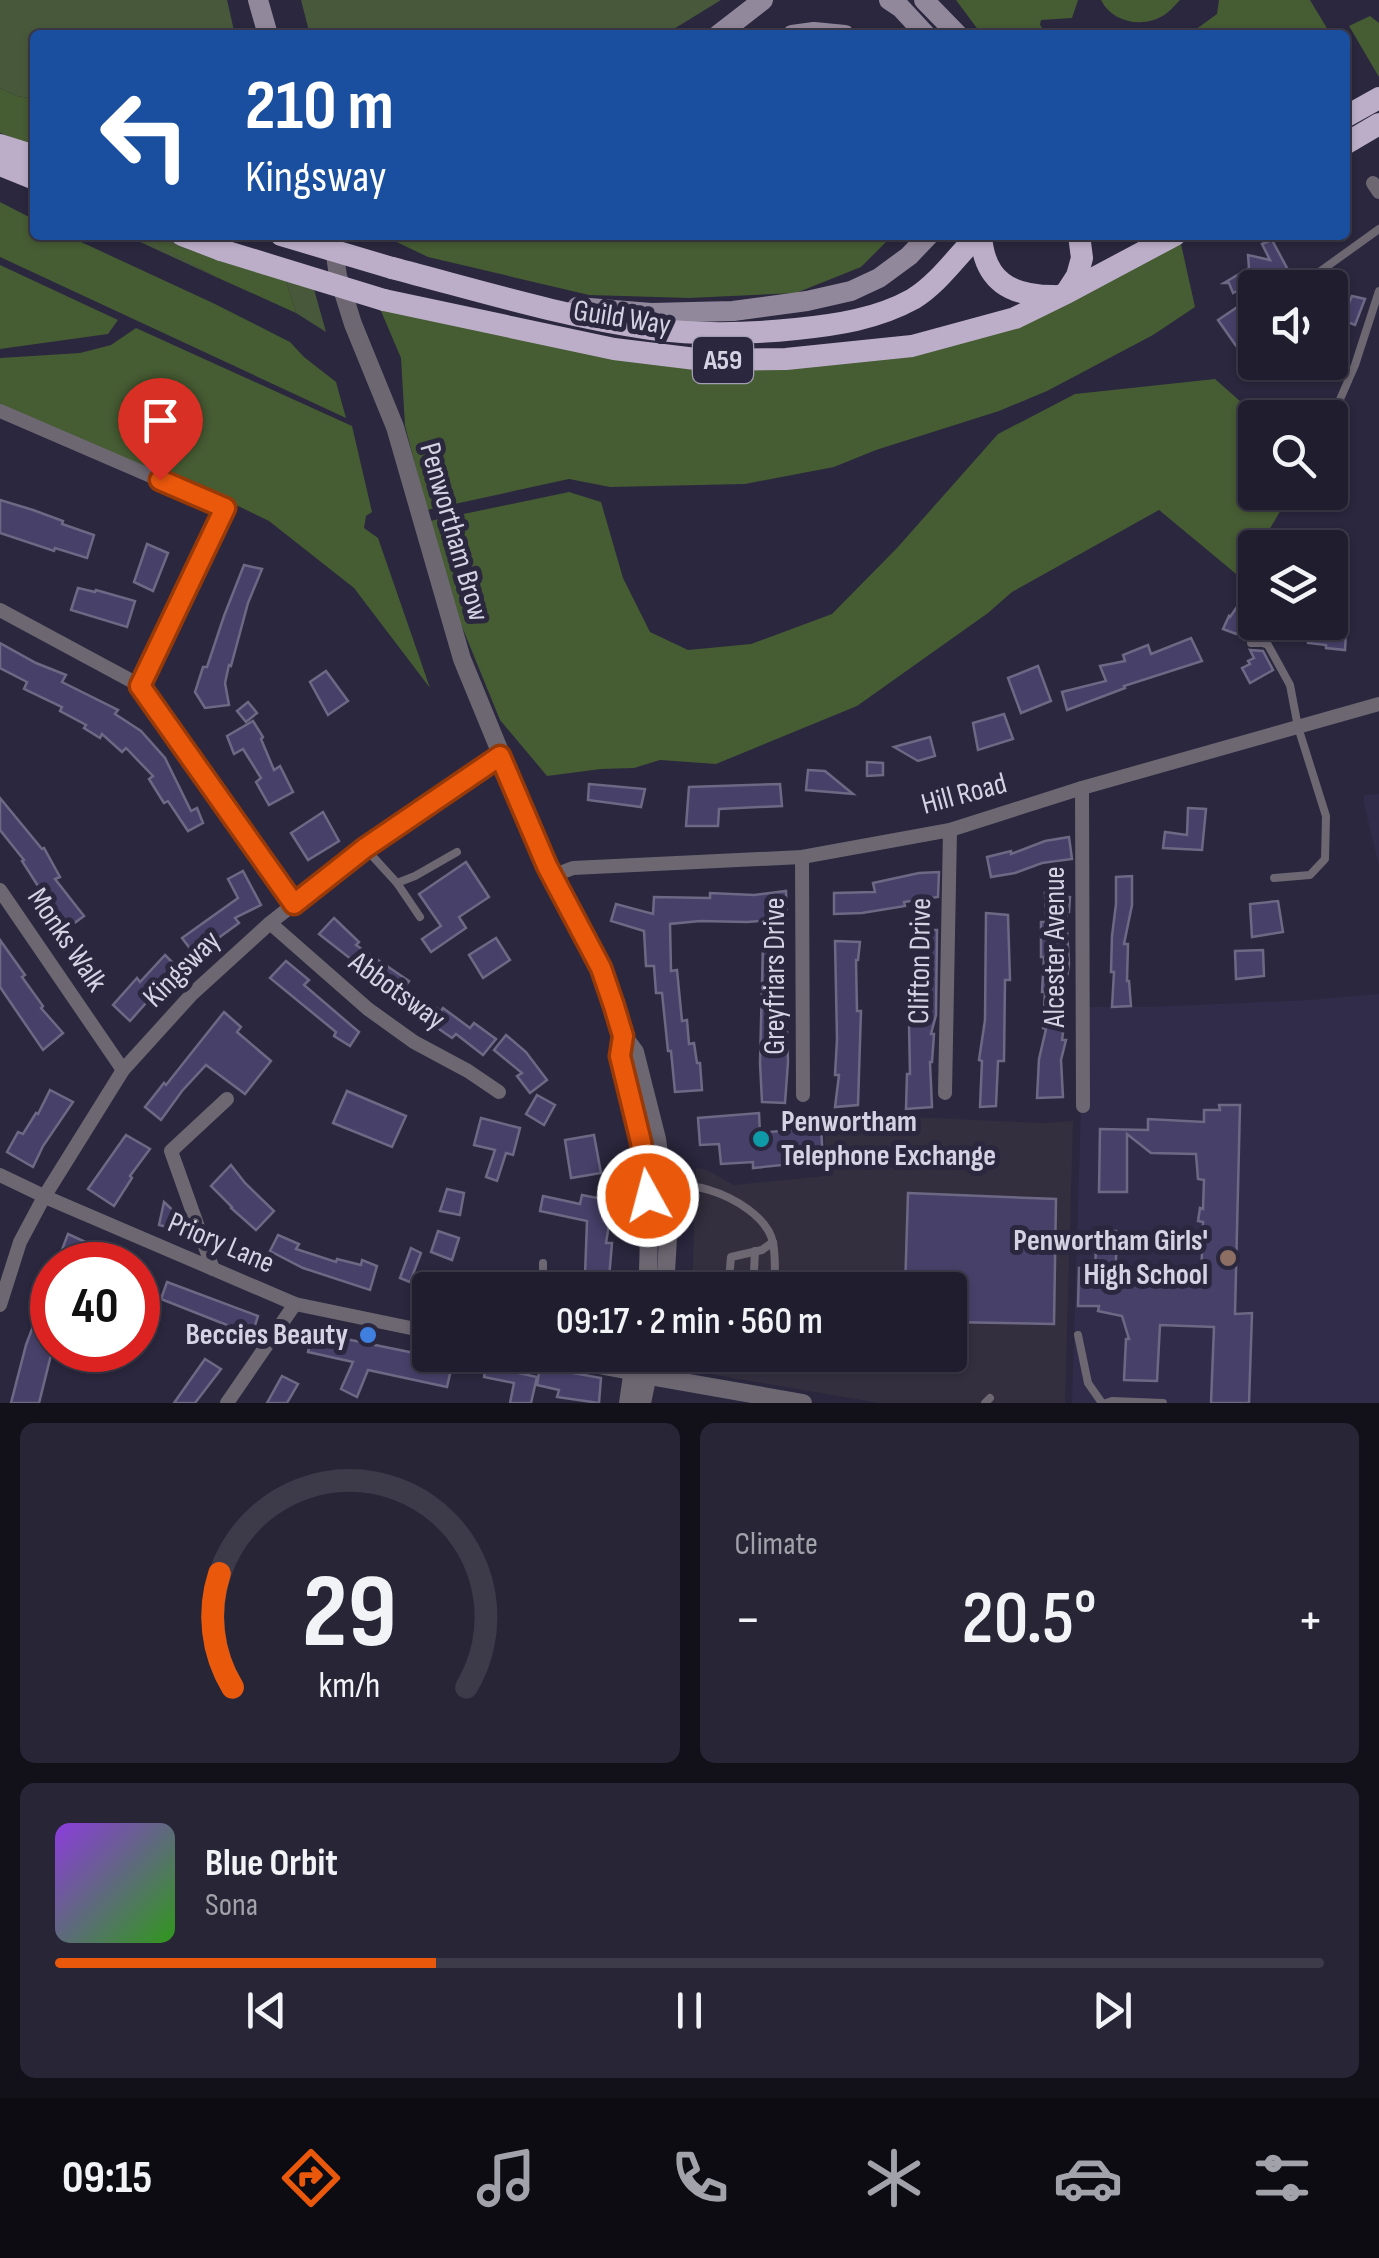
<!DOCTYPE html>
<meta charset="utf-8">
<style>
body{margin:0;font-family:"Sofia Sans Condensed",sans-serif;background:#282636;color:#f1f3f6;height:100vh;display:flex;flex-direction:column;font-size:38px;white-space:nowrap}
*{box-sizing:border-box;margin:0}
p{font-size:32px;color:#a2a2aa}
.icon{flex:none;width:55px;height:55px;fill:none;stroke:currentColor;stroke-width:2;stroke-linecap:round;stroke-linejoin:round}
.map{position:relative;height:1403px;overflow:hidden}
.sheet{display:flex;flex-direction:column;gap:20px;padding:20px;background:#121019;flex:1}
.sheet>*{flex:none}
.guide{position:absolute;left:30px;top:30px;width:1320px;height:210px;border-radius:10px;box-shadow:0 2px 8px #0004,0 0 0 2px #3d3b4a;background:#1a4fa0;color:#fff;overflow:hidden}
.fabs{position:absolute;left:1238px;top:270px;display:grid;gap:20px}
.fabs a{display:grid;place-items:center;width:110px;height:110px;border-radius:10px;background:#201d2e;box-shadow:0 2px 8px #0004,0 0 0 2px #3d3b4a;font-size:50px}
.speed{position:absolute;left:30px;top:1242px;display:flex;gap:20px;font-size:50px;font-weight:700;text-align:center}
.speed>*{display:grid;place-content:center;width:130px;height:130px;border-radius:50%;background:#201d2e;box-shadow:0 2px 8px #0004,0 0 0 2px #3d3b4a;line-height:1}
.speed .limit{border:15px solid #d22;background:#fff;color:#111}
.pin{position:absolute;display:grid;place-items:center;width:85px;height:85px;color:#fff;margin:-102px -42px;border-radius:50% 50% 50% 0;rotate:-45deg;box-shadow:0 0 10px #0007}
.pin .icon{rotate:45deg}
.me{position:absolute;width:110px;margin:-55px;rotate:353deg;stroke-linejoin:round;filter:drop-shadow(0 0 8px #0008)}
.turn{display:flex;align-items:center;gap:35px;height:210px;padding:0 50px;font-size:45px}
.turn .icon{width:130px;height:130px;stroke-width:2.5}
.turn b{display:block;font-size:70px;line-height:85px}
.big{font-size:75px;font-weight:600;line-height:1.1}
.sheet .tile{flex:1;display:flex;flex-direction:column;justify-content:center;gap:15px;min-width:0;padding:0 35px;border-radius:15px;background:#282636}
.sheet .dial{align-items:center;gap:0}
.dial svg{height:260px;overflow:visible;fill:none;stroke:#3d3b4a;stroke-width:7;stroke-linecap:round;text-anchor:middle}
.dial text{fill:#f1f3f6;stroke:none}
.song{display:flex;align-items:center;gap:30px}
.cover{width:120px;height:120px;border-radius:15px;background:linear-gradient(135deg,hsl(270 70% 55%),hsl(110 70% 35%))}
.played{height:10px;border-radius:5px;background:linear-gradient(90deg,#ea580c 30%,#3d3b4a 30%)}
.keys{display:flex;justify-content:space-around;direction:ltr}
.heat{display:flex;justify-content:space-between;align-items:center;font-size:55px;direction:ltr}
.sheet .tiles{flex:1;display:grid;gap:20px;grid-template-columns:1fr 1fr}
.tile:last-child{grid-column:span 2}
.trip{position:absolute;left:412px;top:1272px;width:555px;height:100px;border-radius:10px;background:#201d2e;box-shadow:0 2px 8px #0004,0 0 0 2px #3d3b4a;font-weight:600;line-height:100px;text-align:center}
.tabs{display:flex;height:160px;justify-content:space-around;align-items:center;background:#0d0c12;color:#a2a2aa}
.tabs .icon{width:70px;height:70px}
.tabs .current{color:#ea580c}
.tabs b{font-size:45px;color:#f1f3f6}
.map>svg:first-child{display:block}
.commercial{fill:#342f3f}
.built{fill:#312c4a}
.green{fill:#48593b}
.forest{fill:#465c33}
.building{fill:#474069;stroke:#6d6985;stroke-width:2.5}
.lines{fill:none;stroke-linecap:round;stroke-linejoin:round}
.service{stroke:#6d6772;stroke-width:8}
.minor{stroke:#6d6772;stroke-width:14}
.tertiary{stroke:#6d6772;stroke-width:18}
.secondary{stroke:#92889b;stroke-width:20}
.trunk{stroke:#bcaec8;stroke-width:22}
.trunk-bridge{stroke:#bcaec8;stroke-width:22}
.route-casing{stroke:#983908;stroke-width:25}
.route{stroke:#ea580c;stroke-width:18}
.culture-dot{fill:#0f9aa8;stroke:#2a273e;stroke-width:4}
.education-dot{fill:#8d6e63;stroke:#2a273e;stroke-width:4}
.shop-dot{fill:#3f7fe0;stroke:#2a273e;stroke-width:4}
.labels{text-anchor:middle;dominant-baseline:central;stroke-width:10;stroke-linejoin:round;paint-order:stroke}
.shield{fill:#2a273e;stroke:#a29fb2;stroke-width:2.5}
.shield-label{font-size:28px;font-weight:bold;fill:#d5d3e3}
.street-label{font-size:30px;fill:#d5d3e3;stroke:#2a273e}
.poi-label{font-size:30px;font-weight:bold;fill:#d5d3e3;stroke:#2a273e;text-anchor:end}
</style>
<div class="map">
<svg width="1379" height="1403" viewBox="0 0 1379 1403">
<rect width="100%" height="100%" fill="#2a273e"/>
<polygon class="commercial" points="825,1113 1042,1123 1073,1121 1065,1403 879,1403 703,1373 705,1355 950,1355 950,1290 692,1290 696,1168 705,1169 734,1185 824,1176"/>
<g class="built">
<polygon points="1379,794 1379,866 1364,804 1364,795"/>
<polygon points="1379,994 1379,1403 1072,1403 1084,1007 1148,1007 1310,1000"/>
</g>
<g class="green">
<polygon points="0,0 227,0 235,35 35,35 35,99 17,96 0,88"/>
<polygon points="301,0 721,0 664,35 310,35"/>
<polygon points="125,235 165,235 243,259 244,263 155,242 216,277"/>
<polygon points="284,274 312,282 326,332 296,313"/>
</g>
<g class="forest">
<polygon points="956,0 1078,0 1072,18 1041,20 1040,25 1048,35 982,35"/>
<path d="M1101,0H1180C1176,4 1172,9 1167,13C1146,29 1113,24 1101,0Z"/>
<polygon points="1219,0 1310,0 1331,35 1188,35 1217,14"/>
<polygon points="1370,16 1379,23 1379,77 1349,26"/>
<polygon points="0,88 17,96 35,99 35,146 0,133"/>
<polygon points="0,202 35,220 35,235 66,235 215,304 290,342 304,357 336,382 346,418 0,257"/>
<polygon points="382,235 893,235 861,267 796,293 689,298 589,295 428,257"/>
<polygon points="150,240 284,274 296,313 216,277"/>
<polygon points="1181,244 1195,307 1153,335 1047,391 999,411 876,450 834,467 745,484 610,487 569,479 427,510 405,426 401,358 378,304 655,363 936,348"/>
<polygon points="0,265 118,320 108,334 0,349"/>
<polygon points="136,328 352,426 372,512 366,516 364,528 378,538 430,688 354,588 269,521 234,504 0,407 0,358 80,353 111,345"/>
<polygon points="1215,379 1258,417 1255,418 1255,492 1291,493 1259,547 1255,548 1255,554 1241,578 1159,510 1012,592 988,613 857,706 716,764 660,760 634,768 601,769 547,776 500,720 456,612 430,521 569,492 601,502 623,578 650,632 688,650 751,644 832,614 897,548 998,434 1075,394"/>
</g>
<g class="building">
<polygon points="1272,240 1294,281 1286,288 1279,278 1249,281 1248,285 1233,293 1229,283 1224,283 1249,268 1248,255 1270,260 1262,244"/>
<polygon points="1352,296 1365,299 1355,325 1342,320"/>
<polygon points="1236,308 1255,334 1255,339 1239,350 1218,320"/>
<polygon points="1296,404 1322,418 1289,418"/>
<polygon points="0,500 33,510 63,521 62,524 94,535 87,558 55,548 54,551 0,533"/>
<polygon points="147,544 168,553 153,591 134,582"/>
<polygon points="244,565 262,569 248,603 231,666 229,665 225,683 229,705 205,708 195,692 203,667 207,667 224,616"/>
<polygon points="1255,581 1255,613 1247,608 1236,634 1223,629 1229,616 1230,617"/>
<polygon points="78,588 95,592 96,590 135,601 127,627 71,610"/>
<polygon points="1309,630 1346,633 1345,650 1326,648 1326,645 1308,643"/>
<polygon points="1191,638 1202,661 1124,686 1125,688 1067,710 1062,692 1106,681 1100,666 1125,661 1123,655 1148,645 1151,654"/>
<polygon points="0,643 36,663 66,675 62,682 118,710 115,714 141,731 165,758 191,811 197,808 203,823 188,831 168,801 164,803 149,779 153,776 126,748 122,752 102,734 100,738 84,728 86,725 60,711 62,707 24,689 27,682 0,668"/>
<polygon points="1250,650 1263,651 1273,670 1250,683 1242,668 1250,664 1248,661 1254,658"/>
<polygon points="1038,666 1051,701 1021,713 1008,678"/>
<polygon points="326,671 348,701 328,715 310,682"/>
<polygon points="248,702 257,713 246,722 237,711"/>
<polygon points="1004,714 1013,739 978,750 973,723"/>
<polygon points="253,721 263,737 261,739 274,770 280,766 293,792 269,805 256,782 261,778 243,749 234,754 227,736"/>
<polygon points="930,737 935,756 918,761 894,747"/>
<polygon points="867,762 883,763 883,775 867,776"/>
<polygon points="808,770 825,771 853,794 806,790"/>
<polygon points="589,784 645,789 641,807 588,800"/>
<polygon points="780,784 782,806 719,809 718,826 686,826 689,787"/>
<polygon points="0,798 42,849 44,848 60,877 55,879 84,916 65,930 43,903 47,900 22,861 24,860 0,830"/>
<polygon points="1188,808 1206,809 1202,850 1163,848 1165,832 1187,835"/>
<polygon points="323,812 339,841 308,860 291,833"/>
<polygon points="1069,837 1072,859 1042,863 1015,873 991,877 987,857 1011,851 1011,854 1045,841"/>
<polygon points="466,862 489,897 459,917 466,928 431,952 422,939 441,926 419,894"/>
<polygon points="243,871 261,905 235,918 239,923 195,955 182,938 238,898 228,879"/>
<polygon points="939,872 938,897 904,902 905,906 862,913 834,914 834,893 875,892 873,883 919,873"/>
<polygon points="1132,876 1132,905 1124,944 1128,944 1127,981 1129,981 1131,1006 1112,1007 1114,972 1111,972 1112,936 1116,904 1116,877"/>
<polygon points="786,891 787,919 747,922 700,921 670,924 671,971 677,970 682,1021 687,1020 689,1044 694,1043 697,1063 700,1063 702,1090 675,1092 671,1051 668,1051 662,993 656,993 654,966 646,966 644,931 611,921 616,904 653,914 654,897 710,898 710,893 754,895"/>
<polygon points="1045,893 1070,897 1069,912 1066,912 1069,964 1063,1004 1067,1004 1062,1040 1066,1040 1061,1060 1063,1097 1037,1098 1039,1059 1046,1029 1043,1028 1045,992 1042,992 1044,957 1041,957 1041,922 1046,922"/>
<polygon points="1278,901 1283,932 1252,937 1250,904"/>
<polygon points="986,913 1008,915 1010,980 1005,980 1004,1061 998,1061 996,1106 980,1107 982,1061 979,1060 985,1020"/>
<polygon points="334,918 359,942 356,945 409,981 404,988 441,1011 443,1008 470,1028 474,1023 496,1039 483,1055 456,1034 452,1038 404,1005 406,1003 376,982 378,978 350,961 351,959 319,934"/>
<polygon points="918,930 937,930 936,1015 931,1034 934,1034 932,1062 930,1062 932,1107 906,1109 907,1074 910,1074 909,1024 912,1010 911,972 915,972"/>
<polygon points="496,938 510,960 483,978 469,955"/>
<polygon points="0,940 25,975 22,977 43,1006 41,1008 63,1033 43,1050 0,987"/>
<polygon points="835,941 860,942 858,960 856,960 857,1011 861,1011 858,1105 835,1107 839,1075 835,1075 837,1039"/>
<polygon points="763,944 784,944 783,988 786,988 783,1032 787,1032 788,1062 785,1103 762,1102 760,1063"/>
<polygon points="1263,950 1264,976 1236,979 1235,951"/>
<polygon points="165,955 180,970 153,995 130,1021 113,1005 137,978 140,982"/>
<polygon points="286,961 309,980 304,985 359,1032 350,1046 334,1036 336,1032 270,978"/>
<polygon points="224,1012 241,1027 237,1032 271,1061 245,1094 206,1065 182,1091 161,1120 145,1107 164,1083 166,1085"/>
<polygon points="506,1035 526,1052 547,1080 530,1093 517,1076 522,1073 494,1050"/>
<polygon points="50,1090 73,1102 43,1146 33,1167 7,1152 18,1132 23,1134 36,1113 38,1114"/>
<polygon points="347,1091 406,1116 392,1147 333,1123"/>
<polygon points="537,1095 555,1105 544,1125 526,1114"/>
<polygon points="1219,1105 1240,1105 1235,1314 1252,1313 1249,1403 1211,1403 1214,1327 1160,1325 1157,1381 1124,1380 1126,1339 1129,1339 1122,1316 1098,1311 1099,1306 1078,1306 1079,1268 1095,1267 1097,1231 1116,1231 1116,1268 1165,1270 1165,1282 1201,1282 1203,1222 1198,1221 1200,1208 1203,1209 1204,1180 1198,1179 1196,1154 1151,1153 1127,1134 1127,1192 1099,1192 1100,1129 1148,1130 1148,1119 1204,1122 1204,1110 1220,1110"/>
<polygon points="759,1113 760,1133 821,1127 823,1161 753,1168 753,1162 721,1164 719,1144 700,1145 698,1118"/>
<polygon points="481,1118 520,1128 513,1155 506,1153 497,1181 486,1177 495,1150 474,1145"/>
<polygon points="126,1135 150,1149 130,1176 132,1178 114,1206 88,1189"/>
<polygon points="594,1135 601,1173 571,1178 565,1140"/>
<polygon points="231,1165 245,1183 274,1211 256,1230 231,1208 232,1207 211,1186"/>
<polygon points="447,1189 464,1193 460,1215 440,1211"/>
<polygon points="908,1193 1056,1199 1054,1324 950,1322 950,1290 905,1290"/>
<polygon points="582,1195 613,1201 606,1243 612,1243 608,1290 569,1290 571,1273 585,1275 587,1221 540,1211 543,1196 580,1204"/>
<polygon points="164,1202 179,1216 176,1229 159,1225"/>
<polygon points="438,1231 459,1238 452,1260 431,1252"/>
<polygon points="68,1234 92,1245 86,1265 74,1265 58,1260"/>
<polygon points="278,1235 299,1244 296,1249 336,1262 337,1259 361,1265 362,1260 377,1266 370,1290 303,1268 270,1251"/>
<polygon points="411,1248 421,1253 410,1282 400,1278"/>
<polygon points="52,1276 52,1351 39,1403 11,1403 26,1345"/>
<polygon points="167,1282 258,1316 252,1335 161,1299"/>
<polygon points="312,1332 453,1361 447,1387 368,1370 357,1397 341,1389 353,1362 308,1352"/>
<polygon points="205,1359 221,1369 195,1403 174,1403"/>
<polygon points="486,1366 537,1377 531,1403 510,1403 514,1383 484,1377"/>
<polygon points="540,1367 601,1378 599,1403 557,1397 559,1390 537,1385"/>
<polygon points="282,1376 298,1384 287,1403 267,1403"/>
</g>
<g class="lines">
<g class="service">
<polyline points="1297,288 1379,229"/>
<polyline points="1338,404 1355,365 1379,291"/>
<polyline points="1251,643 1263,643 1268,645 1290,685 1298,727 1326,816 1325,859 1310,875 1274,878"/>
<polyline points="365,848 397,883 415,876 457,852"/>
<polyline points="397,883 420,917"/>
<path d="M662,1186C678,1185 694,1185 709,1190C733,1197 768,1217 773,1243C776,1258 775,1275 774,1290"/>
<polyline points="543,1290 543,1263"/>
<polyline points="728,1290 731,1257 762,1250 773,1242"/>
<polyline points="753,1290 755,1251"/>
<polyline points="1078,1335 1088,1383 1102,1403"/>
<polyline points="985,1403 990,1398"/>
<polyline points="1106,1403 1112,1401 1163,1403"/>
</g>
<g class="minor">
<polyline points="1373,183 1379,192"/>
<polyline points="0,411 225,508 141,686"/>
<polyline points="0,610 141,686 294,905"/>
<polyline points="1082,788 1083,1106"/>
<polyline points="802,857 803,1095"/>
<polyline points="552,876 573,868 802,857 950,830 1082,788 1379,704"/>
<polyline points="0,890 123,1070"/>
<polyline points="270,923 368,1009 414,1042 468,1071 499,1092"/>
<polyline points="945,1093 950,830"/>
<polyline points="0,1175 50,1199 295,1304 430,1332"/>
<polyline points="213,1269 171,1151 227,1099"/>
<polyline points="0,1305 20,1242 44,1197 123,1070 192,994 270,923 365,848 500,756"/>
<polyline points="535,1355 632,1373"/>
<polyline points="227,1403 295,1304"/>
</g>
<g class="tertiary">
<polyline points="332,235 338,276 353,324 395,427 462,659 547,866 601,968 623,1036 635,1052 657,1139 669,1220 665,1290"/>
<path d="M623,1036C619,1073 635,1107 641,1143C650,1191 650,1241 647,1290"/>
<polyline points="632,1373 803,1403"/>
<polyline points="628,1403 635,1355"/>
<polyline points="642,1403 652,1355"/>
</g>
<g class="secondary">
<polyline points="258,0 268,35"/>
<polyline points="889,0 901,8 926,35"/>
<polyline points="924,0 958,35"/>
<polyline points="718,35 763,0"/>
<polyline points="792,35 814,32 845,35"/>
<polyline points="577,307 651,313 733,311 807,301 851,291 879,278 909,256 929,235"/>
</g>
<g class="trunk">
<polyline points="1345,117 1379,98"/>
<polyline points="1345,144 1379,124"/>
<polyline points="0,145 35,156"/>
<polyline points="0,165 35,179"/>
<polyline points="182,235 221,250"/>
<path d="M981,235C984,282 1011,296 1054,296"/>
<path d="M392,268C477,290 564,317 651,329C698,335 748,334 796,329C836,325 877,319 913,299C938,284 957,256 978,235"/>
<polyline points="1068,292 1175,235"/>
<polyline points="384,300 614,349 704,360 786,359 912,346 1015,318 1066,293 1077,276 1082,258 1079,235"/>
</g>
<g class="trunk-bridge">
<polyline points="281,235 392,268"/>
<polyline points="221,250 384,300"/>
</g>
</g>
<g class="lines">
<g class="route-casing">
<polyline id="route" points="160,480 225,508 140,686 294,904 365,848 500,756 547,866 601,968 614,1006 623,1036 620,1056 641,1142 648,1196"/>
</g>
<use href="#route" class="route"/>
</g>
<circle class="culture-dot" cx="761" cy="1139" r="10"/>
<circle class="education-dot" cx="1228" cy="1258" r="10"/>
<circle class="shop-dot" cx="368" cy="1335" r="10"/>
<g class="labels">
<rect class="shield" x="693" y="337" width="60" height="46" rx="8"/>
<g class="shield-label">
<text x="723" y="360">A59</text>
</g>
<g class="street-label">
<text transform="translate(622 318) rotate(9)">Guild Way</text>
<text transform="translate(454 532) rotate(74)">Penwortham Brow</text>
<text transform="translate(964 794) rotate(-15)">Hill Road</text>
<text transform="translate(67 940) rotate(56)">Monks Walk</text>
<text transform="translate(1055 947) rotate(-90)">Alcester Avenue</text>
<text transform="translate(920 961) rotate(-89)">Clifton Drive</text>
<text transform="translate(182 969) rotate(-45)">Kingsway</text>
<text transform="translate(775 976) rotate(-90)">Greyfriars Drive</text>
<text transform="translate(397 991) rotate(36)">Abbotsway</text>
<text transform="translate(221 1243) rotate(23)">Priory Lane</text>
</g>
<g class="poi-label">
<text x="781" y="1122" text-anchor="start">Penwortham<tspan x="781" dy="34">Telephone Exchange</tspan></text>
<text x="1208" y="1241">Penwortham Girls'<tspan x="1208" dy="34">High School</tspan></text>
<text x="348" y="1335">Beccies Beauty</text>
</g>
</g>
</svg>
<div class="fabs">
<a><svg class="icon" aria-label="sound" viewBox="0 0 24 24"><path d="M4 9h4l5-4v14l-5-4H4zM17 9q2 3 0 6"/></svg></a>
<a><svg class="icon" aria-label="search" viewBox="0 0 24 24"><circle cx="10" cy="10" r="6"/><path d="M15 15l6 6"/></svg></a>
<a><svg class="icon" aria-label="layers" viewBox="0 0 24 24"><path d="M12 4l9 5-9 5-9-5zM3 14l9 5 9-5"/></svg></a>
</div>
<div class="speed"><div class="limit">40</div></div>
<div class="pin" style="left:160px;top:480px;background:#d93025"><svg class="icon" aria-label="arrive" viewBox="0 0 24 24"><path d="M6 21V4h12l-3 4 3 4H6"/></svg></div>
<svg class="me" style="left:648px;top:1196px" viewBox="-20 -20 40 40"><circle r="17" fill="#ea580c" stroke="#fff" stroke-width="3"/><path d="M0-11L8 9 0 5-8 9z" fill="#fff"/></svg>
<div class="trip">09:17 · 2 min · 560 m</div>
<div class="guide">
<div class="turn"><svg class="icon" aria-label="left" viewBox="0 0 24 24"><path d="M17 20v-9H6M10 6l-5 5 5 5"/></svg><div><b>210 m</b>Kingsway</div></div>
</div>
</div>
<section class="sheet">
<div class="tiles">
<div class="tile dial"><svg viewBox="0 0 100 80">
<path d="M14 69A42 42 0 1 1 86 69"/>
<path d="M14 69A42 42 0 0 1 10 34" stroke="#ea580c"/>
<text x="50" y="56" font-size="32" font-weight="700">29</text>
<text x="50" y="72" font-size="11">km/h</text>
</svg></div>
<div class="tile"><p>Climate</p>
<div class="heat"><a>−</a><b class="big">20.5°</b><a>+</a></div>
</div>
<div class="tile">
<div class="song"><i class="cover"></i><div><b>Blue Orbit</b><p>Sona</p></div></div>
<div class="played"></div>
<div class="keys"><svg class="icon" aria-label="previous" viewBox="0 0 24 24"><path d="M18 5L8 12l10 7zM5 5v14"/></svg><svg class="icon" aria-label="pause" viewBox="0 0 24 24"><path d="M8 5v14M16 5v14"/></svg><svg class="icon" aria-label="next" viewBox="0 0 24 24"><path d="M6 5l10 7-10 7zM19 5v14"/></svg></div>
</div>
</div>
</section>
<nav class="tabs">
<b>09:15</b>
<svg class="icon current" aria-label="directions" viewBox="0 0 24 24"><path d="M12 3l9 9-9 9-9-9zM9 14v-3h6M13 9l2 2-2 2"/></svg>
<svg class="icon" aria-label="music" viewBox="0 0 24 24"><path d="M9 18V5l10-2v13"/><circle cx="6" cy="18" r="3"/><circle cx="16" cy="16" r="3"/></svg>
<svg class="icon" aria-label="phone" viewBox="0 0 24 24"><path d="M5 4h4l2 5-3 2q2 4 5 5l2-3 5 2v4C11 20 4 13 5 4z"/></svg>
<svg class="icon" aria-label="climate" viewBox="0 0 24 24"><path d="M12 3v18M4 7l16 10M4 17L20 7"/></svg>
<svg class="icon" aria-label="car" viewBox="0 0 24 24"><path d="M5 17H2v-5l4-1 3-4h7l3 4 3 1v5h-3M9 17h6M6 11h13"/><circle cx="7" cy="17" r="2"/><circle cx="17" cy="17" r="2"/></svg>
<svg class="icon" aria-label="filters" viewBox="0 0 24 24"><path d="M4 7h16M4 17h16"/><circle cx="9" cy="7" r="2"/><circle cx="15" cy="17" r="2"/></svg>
</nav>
